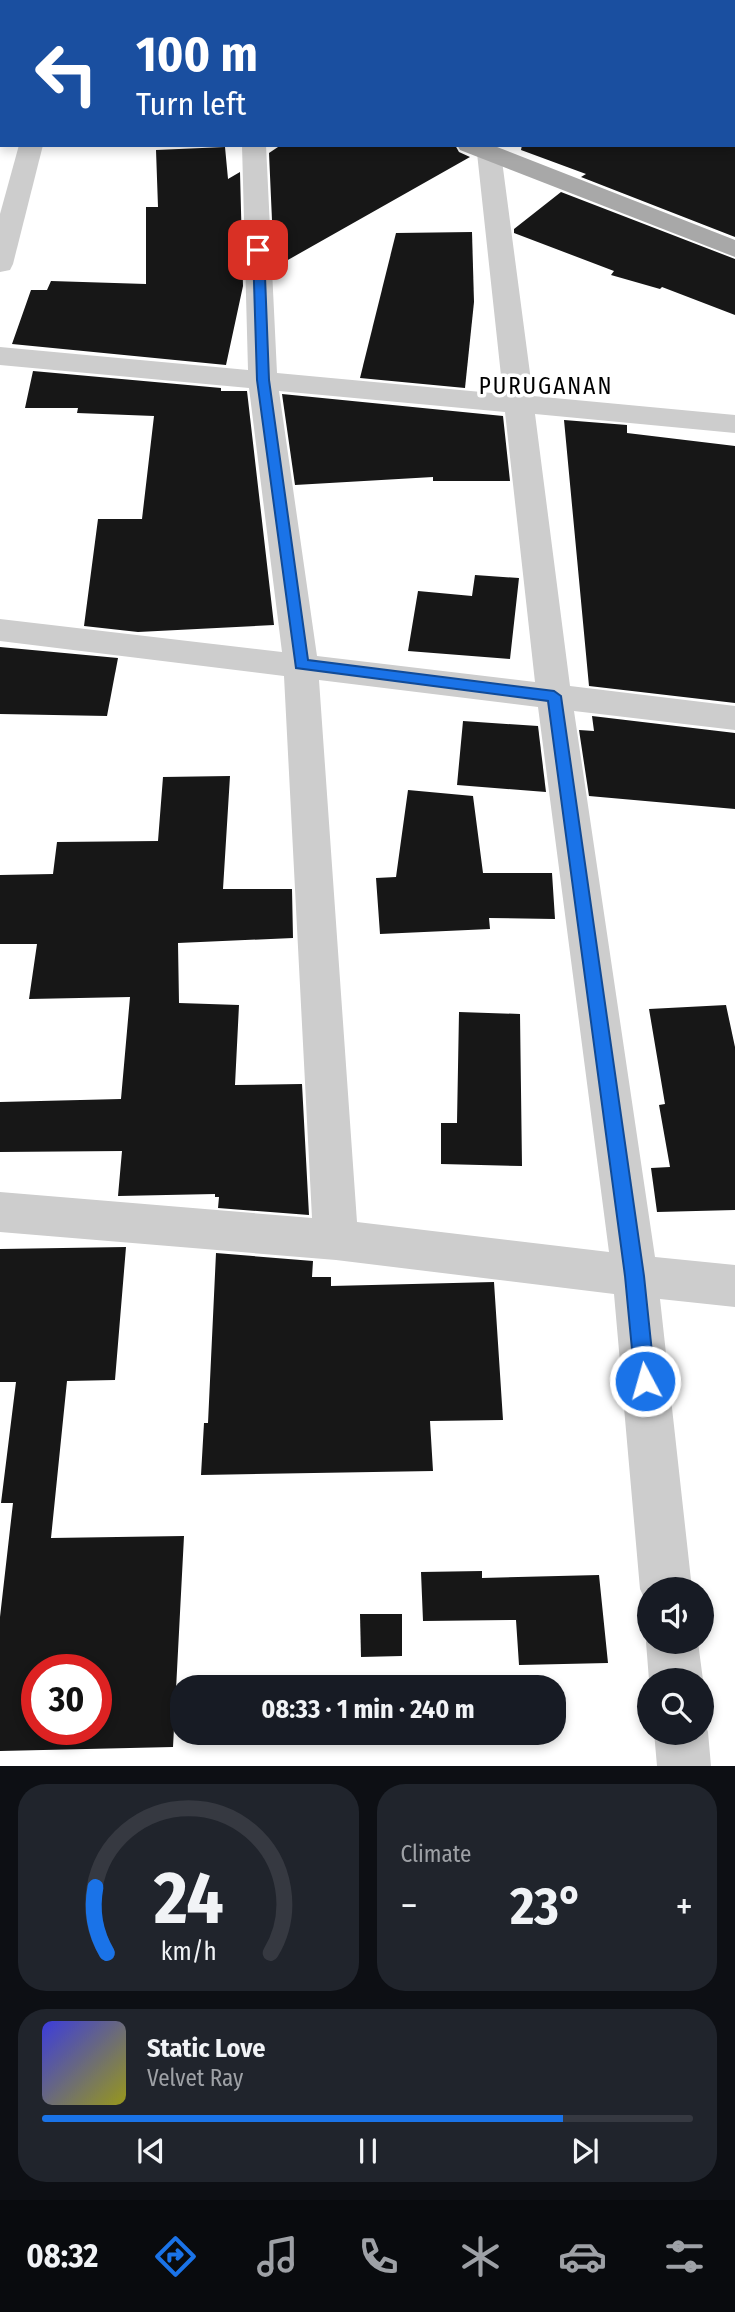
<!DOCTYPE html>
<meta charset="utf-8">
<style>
body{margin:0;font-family:"Fira Sans Condensed",sans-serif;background:#20242c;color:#f1f3f6;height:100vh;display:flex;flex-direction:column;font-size:26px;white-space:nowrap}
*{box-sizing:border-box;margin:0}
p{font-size:23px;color:#9ea1a6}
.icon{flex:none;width:38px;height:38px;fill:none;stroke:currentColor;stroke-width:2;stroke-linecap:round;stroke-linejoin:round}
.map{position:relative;height:1766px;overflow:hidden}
.drawer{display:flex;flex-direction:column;gap:18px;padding:18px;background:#0d0f14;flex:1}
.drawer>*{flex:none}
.hud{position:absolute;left:0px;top:0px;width:735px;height:147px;box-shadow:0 4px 10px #0003;background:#1a4fa0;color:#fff;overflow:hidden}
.fabs{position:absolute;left:637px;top:1577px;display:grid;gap:14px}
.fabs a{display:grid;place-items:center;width:77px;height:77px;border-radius:50%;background:#171b24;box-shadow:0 4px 10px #0003;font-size:35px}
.speed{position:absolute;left:21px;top:1654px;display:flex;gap:14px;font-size:35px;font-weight:700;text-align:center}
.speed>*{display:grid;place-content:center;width:91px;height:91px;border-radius:50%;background:#171b24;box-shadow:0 4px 10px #0003;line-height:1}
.speed .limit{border:10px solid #d22;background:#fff;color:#111}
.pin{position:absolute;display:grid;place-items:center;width:60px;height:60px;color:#fff;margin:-30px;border-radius:14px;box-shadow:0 4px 10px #0006}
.me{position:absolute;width:77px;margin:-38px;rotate:354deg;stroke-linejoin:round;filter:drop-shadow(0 0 5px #0008)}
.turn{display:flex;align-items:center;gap:24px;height:147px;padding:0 21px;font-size:32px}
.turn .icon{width:91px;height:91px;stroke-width:2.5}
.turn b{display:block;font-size:49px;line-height:60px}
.big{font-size:52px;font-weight:700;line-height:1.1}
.drawer .widget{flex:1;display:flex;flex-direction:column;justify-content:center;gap:10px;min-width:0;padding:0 24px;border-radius:28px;background:#20242c}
.drawer .dial{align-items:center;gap:0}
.dial svg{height:182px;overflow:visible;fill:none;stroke:#363941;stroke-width:7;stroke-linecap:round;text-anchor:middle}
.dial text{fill:#f1f3f6;stroke:none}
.song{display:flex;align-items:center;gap:21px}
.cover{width:84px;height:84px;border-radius:10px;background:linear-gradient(135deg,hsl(240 70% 55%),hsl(60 70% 35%))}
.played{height:7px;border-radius:4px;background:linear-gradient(90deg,#1a73e8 80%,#363941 80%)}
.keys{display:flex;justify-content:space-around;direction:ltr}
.heat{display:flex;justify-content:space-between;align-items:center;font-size:38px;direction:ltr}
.drawer .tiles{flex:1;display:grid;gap:18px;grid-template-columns:1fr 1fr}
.widget:last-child{grid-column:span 2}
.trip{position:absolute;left:170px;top:1675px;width:396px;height:70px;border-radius:28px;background:#171b24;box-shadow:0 4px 10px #0003;font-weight:700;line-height:70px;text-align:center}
.tab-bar{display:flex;height:112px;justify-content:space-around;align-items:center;background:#090b0e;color:#9ea1a6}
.tab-bar .icon{width:49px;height:49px}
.tab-bar .on{color:#1a73e8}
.tab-bar b{font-size:32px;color:#f1f3f6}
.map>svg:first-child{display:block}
.building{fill:#171717;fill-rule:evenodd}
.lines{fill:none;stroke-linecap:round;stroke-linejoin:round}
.minor{fill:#cdcdcd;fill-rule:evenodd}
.major{fill:#a8a8a8;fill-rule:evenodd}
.route{fill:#1a73e8;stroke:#114b97;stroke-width:2}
.labels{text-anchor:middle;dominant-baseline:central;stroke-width:7;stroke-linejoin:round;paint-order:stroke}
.far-quarter-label{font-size:23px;letter-spacing:2px;fill:#000;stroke:#fff}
</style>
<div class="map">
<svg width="735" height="1766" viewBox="0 0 735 1766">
<rect width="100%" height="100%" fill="#fff"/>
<g class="building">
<polygon points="281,145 455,145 459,152 470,157 279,265 274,265 269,153"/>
<polygon points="522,145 735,145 735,237 581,177 586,174 521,150"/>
<polygon points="225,147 228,179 240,172 243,286 226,365 12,344 31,290 47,290 51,281 146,284 146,207 158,207 156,150"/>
<polygon points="561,192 735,259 735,315 662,287 660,289 611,275 614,271 514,233 514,229"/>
<polygon points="472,232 474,302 465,388 360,378 396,233"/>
<polygon points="33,371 221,388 221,391 247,391 274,625 138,632 84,626 98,519 142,519 154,416 77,413 78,408 25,408"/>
<polygon points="282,394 503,416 510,481 433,481 433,477 295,485"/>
<polygon points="564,420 627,425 627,433 735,446 735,703 589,686"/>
<polygon points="475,575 519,578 510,659 408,651 418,591 472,596"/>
<polygon points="0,647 118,658 107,716 0,714"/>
<polygon points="592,716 735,733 735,809 589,796 579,730 594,731"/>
<polygon points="463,721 538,726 546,792 457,785"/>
<polygon points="230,776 223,889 292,889 293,938 178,943 179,1003 239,1005 235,1085 302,1084 309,1215 218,1208 219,1197 215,1197 215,1194 118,1196 122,1151 0,1152 0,1102 121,1099 130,997 29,999 37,944 0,944 0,875 53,874 57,842 158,841 163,777"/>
<polygon points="408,790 473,796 483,873 552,873 555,919 489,918 490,929 380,934 376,878 396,877"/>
<polygon points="726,1005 735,1047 735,1210 657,1212 651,1168 670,1167 659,1105 665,1104 649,1009"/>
<polygon points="459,1012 520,1014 522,1166 441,1164 441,1123 457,1123"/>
<path d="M126,1247L115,1380L67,1381L51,1538L184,1536L173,1747L0,1751V1617L13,1503H1L16,1382H0V1249ZM37,1670H96V1729H37Z"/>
<polygon points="216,1253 313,1261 312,1277 331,1277 331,1286 494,1282 503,1420 430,1421 433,1471 201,1475 204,1423 208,1423"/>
<polygon points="482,1571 482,1578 599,1575 608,1663 519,1665 516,1620 423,1621 421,1572"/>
<polygon points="360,1614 402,1614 402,1656 361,1657"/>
</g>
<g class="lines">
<g class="minor">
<polygon points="57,0 79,0 56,2"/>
<polygon points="19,145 43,145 13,264 10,270 0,272 0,214"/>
<path d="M242,145H266L277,373L503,394L477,153L480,148L489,146L498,148L501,153L533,396L735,415V433L535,414L570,686L735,706V730L574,711L655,1257L735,1265V1307L660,1299L692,1589H649V1608L640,1589L614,1294L336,1260L0,1232V1192L312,1218L284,676L0,641V619L282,652L249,388L0,365V347L248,370ZM279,391L505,412L535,682L317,656ZM319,680L538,707L609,1252L357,1222Z"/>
<polygon points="649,1633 649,1642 698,1642 703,1680 702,1682 702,1680 649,1680 646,1642"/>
<polygon points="702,1716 708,1732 711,1766 657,1766 654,1732 702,1732"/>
</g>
<g class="major">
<polygon points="83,0 109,0 110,2 84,2"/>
<polygon points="457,145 492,145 735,240 735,257 460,150"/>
</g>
</g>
<polygon class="route" points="258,246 264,250 269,380 308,660 554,691 561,696 644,1276 655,1381 652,1387 645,1390 638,1387 635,1381 625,1276 548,701 296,668 257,380 253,250"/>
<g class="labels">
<g class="far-quarter-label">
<text x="546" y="386">PURUGANAN</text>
</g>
</g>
</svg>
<div class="fabs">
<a><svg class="icon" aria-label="sound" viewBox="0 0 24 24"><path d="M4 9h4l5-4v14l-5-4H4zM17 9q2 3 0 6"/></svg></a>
<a><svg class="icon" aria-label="search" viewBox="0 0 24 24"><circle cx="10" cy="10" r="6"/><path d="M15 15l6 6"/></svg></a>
</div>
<div class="speed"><div class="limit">30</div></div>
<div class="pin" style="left:258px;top:250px;background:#d93025"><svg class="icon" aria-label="arrive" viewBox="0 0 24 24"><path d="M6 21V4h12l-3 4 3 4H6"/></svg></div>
<svg class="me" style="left:645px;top:1381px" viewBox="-20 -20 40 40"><circle r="17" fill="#1a73e8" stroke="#fff" stroke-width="3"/><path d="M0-11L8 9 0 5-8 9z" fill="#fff"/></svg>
<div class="trip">08:33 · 1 min · 240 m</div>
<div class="hud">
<div class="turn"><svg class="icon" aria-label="left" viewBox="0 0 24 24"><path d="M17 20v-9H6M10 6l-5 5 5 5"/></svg><div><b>100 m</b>Turn left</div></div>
</div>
</div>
<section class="drawer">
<div class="tiles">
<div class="widget dial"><svg viewBox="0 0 100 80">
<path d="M14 69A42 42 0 1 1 86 69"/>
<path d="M14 69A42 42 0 0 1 9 40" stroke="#1a73e8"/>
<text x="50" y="56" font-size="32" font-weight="700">24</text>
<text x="50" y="72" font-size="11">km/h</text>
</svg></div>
<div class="widget"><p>Climate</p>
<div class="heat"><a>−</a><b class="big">23°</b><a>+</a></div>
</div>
<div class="widget">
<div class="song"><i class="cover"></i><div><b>Static Love</b><p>Velvet Ray</p></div></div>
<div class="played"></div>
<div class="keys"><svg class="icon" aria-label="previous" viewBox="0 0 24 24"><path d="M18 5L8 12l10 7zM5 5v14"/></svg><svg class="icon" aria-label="pause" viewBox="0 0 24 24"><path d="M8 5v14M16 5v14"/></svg><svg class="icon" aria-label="next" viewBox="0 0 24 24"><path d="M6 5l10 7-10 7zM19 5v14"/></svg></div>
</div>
</div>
</section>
<nav class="tab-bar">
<b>08:32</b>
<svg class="icon on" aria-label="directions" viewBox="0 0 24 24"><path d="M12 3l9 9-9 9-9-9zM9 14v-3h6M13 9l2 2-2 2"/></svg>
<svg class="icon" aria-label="music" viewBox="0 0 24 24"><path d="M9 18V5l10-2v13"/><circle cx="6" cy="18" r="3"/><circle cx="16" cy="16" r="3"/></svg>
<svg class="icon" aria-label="phone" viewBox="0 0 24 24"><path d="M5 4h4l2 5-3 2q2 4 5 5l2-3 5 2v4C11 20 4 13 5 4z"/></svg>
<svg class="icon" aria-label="climate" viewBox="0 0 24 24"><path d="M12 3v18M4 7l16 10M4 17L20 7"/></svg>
<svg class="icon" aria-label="car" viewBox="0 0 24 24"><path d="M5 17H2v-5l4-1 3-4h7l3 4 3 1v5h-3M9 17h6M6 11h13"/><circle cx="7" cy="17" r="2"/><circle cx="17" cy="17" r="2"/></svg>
<svg class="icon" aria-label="filters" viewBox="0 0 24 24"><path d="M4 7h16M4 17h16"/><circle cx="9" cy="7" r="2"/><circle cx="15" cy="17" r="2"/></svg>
</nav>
